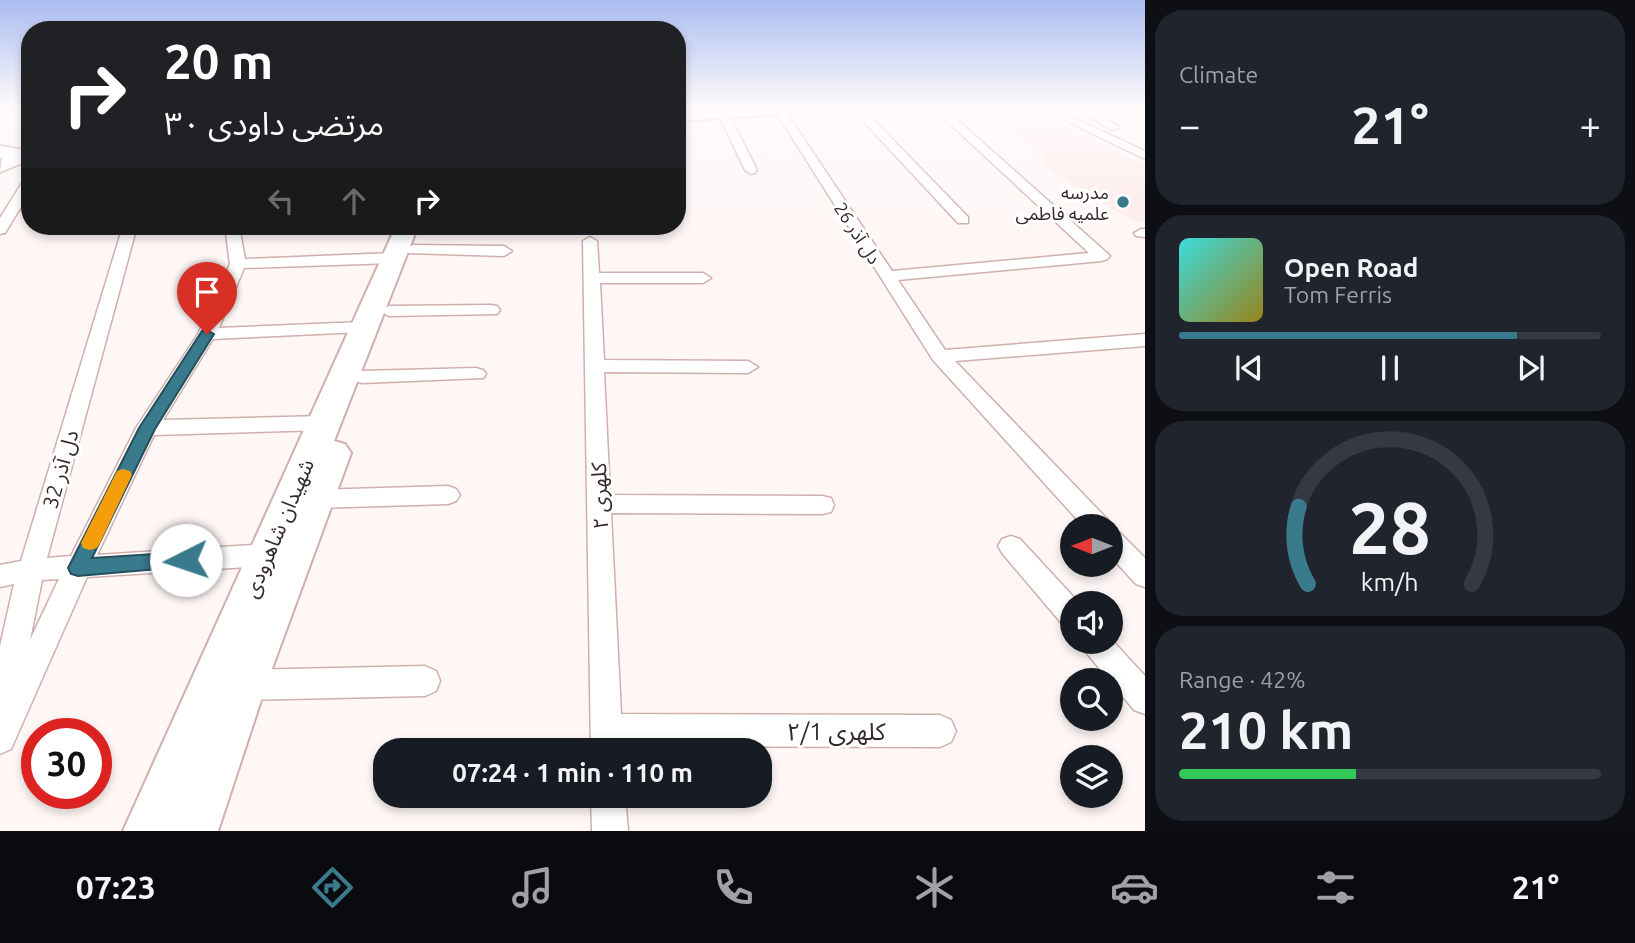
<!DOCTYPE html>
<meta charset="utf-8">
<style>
body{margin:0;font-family:Ubuntu,"Noto Sans Arabic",sans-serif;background:#20242c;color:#f1f3f6;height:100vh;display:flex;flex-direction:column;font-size:26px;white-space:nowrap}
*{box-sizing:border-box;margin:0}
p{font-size:23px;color:#9ea1a6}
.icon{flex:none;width:38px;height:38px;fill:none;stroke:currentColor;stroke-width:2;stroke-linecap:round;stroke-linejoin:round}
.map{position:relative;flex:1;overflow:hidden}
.side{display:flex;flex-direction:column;gap:10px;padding:10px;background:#0d0f14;width:490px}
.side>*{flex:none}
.hud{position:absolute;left:21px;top:21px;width:665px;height:214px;border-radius:28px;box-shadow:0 4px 10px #0003;background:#202124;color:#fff;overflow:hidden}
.needle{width:46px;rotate:270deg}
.controls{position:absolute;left:1060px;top:514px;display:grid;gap:14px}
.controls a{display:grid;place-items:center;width:63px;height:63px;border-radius:50%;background:#171b24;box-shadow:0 4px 10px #0003;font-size:35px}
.speed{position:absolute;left:21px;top:718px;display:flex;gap:14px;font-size:35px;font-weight:700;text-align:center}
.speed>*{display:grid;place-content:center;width:91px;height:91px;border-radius:50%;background:#171b24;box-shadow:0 4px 10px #0003;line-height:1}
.speed .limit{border:10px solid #d22;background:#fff;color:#111}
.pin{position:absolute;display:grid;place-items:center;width:60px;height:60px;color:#fff;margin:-72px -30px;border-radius:50% 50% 50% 0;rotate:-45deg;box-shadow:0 0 7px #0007}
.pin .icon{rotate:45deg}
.me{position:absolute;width:77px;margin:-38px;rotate:266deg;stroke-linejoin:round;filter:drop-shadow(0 0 5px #0008)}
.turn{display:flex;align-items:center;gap:24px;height:147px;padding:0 28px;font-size:32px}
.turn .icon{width:91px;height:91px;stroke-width:2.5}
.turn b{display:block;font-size:49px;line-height:60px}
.lanes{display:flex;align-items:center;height:66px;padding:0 28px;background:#0003;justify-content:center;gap:35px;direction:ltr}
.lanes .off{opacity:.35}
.big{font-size:52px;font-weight:600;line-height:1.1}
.side .tile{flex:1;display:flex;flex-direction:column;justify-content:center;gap:10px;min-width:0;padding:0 24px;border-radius:28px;background:#20242c}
.side .dial{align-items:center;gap:0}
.dial svg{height:182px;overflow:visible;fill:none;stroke:#363941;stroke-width:7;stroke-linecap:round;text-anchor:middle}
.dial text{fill:#f1f3f6;stroke:none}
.song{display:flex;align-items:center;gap:21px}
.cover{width:84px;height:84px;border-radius:10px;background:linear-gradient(135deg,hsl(180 70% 55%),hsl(50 70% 35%))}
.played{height:7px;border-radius:4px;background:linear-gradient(90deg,#397a8d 80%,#363941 80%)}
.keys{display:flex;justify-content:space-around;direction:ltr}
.heat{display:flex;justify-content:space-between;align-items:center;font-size:38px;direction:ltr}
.charge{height:10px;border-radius:5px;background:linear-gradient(90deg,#34c759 42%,#363941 0)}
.trip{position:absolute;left:373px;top:738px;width:399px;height:70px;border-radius:28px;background:#171b24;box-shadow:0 4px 10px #0003;font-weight:600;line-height:70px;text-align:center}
.menu{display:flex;height:112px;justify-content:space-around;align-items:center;background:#090b0e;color:#9ea1a6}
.menu .icon{width:49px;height:49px}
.menu .on{color:#397a8d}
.menu b{font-size:32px;color:#f1f3f6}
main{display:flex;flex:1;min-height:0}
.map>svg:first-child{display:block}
.built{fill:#fdebea}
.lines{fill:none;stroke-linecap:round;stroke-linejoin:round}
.street-casing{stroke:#d0afad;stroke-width:3}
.primary-casing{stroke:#d0afad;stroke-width:4}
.street{fill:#fff;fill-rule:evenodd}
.primary{fill:#fff;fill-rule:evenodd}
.route{fill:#397a8d;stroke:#254f5c;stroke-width:2}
.slow{fill:#f59e0b}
.poi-dot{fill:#397a8d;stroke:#fff;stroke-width:2.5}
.labels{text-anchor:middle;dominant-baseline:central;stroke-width:6;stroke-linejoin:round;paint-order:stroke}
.far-poi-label{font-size:18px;fill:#362928;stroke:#fff;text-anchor:end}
.far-street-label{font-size:18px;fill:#362928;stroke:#fff}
.street-label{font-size:21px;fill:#362928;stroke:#fff}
.near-street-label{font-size:24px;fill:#362928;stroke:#fff}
</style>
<main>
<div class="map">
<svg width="1145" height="831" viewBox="0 0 1145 831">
<rect width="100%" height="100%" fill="#fef7f6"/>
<polygon class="built" points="983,109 1026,109 1145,164 1145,223 1131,219 1072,185 1046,166 1049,165 1041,160 1046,158 1015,136 1019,135 1010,126 1004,126 994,113 987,113"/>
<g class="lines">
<g class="street-casing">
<g id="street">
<polygon points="4,109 15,109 0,120 0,112"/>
<polygon points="774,109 784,109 892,271 1089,253 934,109 945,109 1107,253 1110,256 1107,259 1102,261 898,280 945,350 1145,334 1145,346 955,361 1108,520 1111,527 1084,527 933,360"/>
<polygon points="852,109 863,109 968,217 968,223 958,223"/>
<polygon points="1041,109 1054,109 1145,151 1145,159"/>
<polygon points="1079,109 1091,109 1120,128 1111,130"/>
<polygon points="719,111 728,113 757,170 755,173 751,174 745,170 718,113"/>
<polygon points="30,177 30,192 5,233 0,234 0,218 25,178"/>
<path d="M123,226H137L47,558L71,556L136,428L198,334L230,264L225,226H239L245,259L393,253L401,258L393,263L244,268L219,328L362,322L371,327L362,332L213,339L163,420L322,416L330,418L333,423L330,428L322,430L154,435L97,555L266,544L275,547L279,555L275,563L266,566L87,577L11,749L0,754V646L14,584L0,587V565L21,561ZM59,579L30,640L42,580Z"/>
<polygon points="1141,229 1145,229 1145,237 1136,236 1134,233"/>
<polygon points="590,237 597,241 599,273 703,273 711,278 703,283 600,283 604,360 748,361 758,367 748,373 604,372 610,495 822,496 831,498 834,505 831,512 822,514 611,513 621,714 940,715 951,720 956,731 951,742 940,747 623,746 623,751 591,751 583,241"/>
<polygon points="413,245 504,246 512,251 504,256 408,253 405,250 408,247"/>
<polygon points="491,305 497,306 500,310 497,314 389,316 380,311 389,306"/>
<polygon points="476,368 483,370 486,374 483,378 362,383 355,381 352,377 355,373 362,371"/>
<polygon points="448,486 456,489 460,495 456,501 448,504 315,508 307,505 303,499 307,493 315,490"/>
<polygon points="1111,530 1120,533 1145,558 1145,587 1136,584 1111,557"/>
<polygon points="1011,536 1020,539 1080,604 1073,604 1073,628 1063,625 1002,553 998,546 1002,539"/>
<polygon points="1111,639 1145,676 1145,714 1134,710 1085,651 1081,642 1111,642"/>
<polygon points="425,666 436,671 440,681 436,691 425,696 242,700 231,695 227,685 231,675 242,670"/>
<polygon points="591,796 625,796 628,831 592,831"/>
</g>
</g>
<g class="primary-casing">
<g id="primary">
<polygon points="710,109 791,109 783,114 677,121 677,111"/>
<polygon points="0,146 25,150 29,157 27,161 0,172 2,158 0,158"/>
<polygon points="396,226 418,226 334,441 345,444 351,453 266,685 218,831 123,831"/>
</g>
</g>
<use href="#street" class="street"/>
<use href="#primary" class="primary"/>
</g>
<linearGradient id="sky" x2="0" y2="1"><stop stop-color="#aabcf0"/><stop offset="0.48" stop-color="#fffbfb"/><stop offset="1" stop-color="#fffbfb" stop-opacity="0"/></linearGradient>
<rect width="1145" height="225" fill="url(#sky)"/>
<polygon class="route" points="207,330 214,334 155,429 92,558 186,552 192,555 195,560 192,566 78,576 71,574 68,568 139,428 202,331"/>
<polygon class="slow" points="123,469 130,471 132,475 100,543 97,548 90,550 83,548 81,543 117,471"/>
<circle class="poi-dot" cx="1123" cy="202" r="7"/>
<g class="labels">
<g class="far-poi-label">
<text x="1109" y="192">مدرسه<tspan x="1109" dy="21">علمیه فاطمی</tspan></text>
</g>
<g class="far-street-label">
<text transform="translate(858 233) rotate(57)">دل آذر 26</text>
</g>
<g class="street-label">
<text transform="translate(60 469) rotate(-74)">دل آذر 32</text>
<text transform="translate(599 496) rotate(-92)">کلهری ۲</text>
<text transform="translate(278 528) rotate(-67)">شهیدان شاهرودی</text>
</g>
<g class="near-street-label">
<text x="836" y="731">کلهری ۲/1</text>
</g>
</g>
</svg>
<div class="controls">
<a><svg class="needle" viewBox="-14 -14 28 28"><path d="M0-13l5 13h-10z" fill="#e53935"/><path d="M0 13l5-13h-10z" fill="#9ea1a6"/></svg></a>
<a><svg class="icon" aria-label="sound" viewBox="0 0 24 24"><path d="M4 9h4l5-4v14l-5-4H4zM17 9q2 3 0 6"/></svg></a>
<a><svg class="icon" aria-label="search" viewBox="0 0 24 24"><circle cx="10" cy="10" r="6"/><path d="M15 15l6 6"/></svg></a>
<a><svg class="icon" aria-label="layers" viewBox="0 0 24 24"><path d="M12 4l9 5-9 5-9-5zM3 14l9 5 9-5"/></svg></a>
</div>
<div class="speed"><div class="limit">30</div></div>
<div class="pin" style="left:207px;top:334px;background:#d93025"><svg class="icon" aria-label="arrive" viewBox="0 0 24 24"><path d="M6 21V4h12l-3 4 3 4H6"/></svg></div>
<svg class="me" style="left:186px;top:560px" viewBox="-20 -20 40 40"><circle r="19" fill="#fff"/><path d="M0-13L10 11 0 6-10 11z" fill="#397a8d"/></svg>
<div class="trip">07:24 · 1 min · 110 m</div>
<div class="hud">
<div class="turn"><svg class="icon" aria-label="right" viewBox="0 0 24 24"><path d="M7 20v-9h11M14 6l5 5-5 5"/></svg><div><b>20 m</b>۳۰ مرتضی داودی</div></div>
<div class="lanes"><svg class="icon off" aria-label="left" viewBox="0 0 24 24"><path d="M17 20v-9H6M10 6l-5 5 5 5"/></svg><svg class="icon off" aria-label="ahead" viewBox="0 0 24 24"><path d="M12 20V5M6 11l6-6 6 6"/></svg><svg class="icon" aria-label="right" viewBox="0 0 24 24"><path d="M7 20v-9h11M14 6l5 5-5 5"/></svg></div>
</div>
</div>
<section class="side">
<div class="tile"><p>Climate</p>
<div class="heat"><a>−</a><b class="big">21°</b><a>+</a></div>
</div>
<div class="tile">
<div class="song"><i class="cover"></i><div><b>Open Road</b><p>Tom Ferris</p></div></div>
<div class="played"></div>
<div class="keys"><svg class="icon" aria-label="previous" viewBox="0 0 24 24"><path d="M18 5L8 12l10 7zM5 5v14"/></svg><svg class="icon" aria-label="pause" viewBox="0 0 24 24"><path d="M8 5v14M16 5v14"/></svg><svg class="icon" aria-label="next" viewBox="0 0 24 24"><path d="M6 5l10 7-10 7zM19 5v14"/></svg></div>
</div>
<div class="tile dial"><svg viewBox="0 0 100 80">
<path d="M14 69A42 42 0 1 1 86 69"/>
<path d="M14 69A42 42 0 0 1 10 35" stroke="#397a8d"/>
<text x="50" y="56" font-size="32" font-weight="700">28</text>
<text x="50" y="72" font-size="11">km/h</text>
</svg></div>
<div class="tile"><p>Range · 42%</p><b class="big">210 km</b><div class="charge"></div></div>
</section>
</main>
<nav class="menu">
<b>07:23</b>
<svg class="icon on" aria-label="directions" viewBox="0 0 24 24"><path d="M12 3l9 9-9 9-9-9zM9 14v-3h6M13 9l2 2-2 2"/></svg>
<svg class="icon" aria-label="music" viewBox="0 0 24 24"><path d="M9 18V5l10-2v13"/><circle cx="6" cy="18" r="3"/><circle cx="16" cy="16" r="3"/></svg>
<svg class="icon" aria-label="phone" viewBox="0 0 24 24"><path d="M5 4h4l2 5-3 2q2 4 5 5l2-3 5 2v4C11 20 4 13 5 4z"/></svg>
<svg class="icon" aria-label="climate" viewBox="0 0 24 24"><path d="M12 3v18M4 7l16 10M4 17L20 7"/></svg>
<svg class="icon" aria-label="car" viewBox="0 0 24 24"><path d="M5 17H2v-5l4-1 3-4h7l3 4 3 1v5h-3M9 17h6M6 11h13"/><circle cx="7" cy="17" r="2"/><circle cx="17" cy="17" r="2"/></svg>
<svg class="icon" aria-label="filters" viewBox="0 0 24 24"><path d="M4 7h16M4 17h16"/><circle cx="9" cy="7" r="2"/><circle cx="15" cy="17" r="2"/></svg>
<b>21°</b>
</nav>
